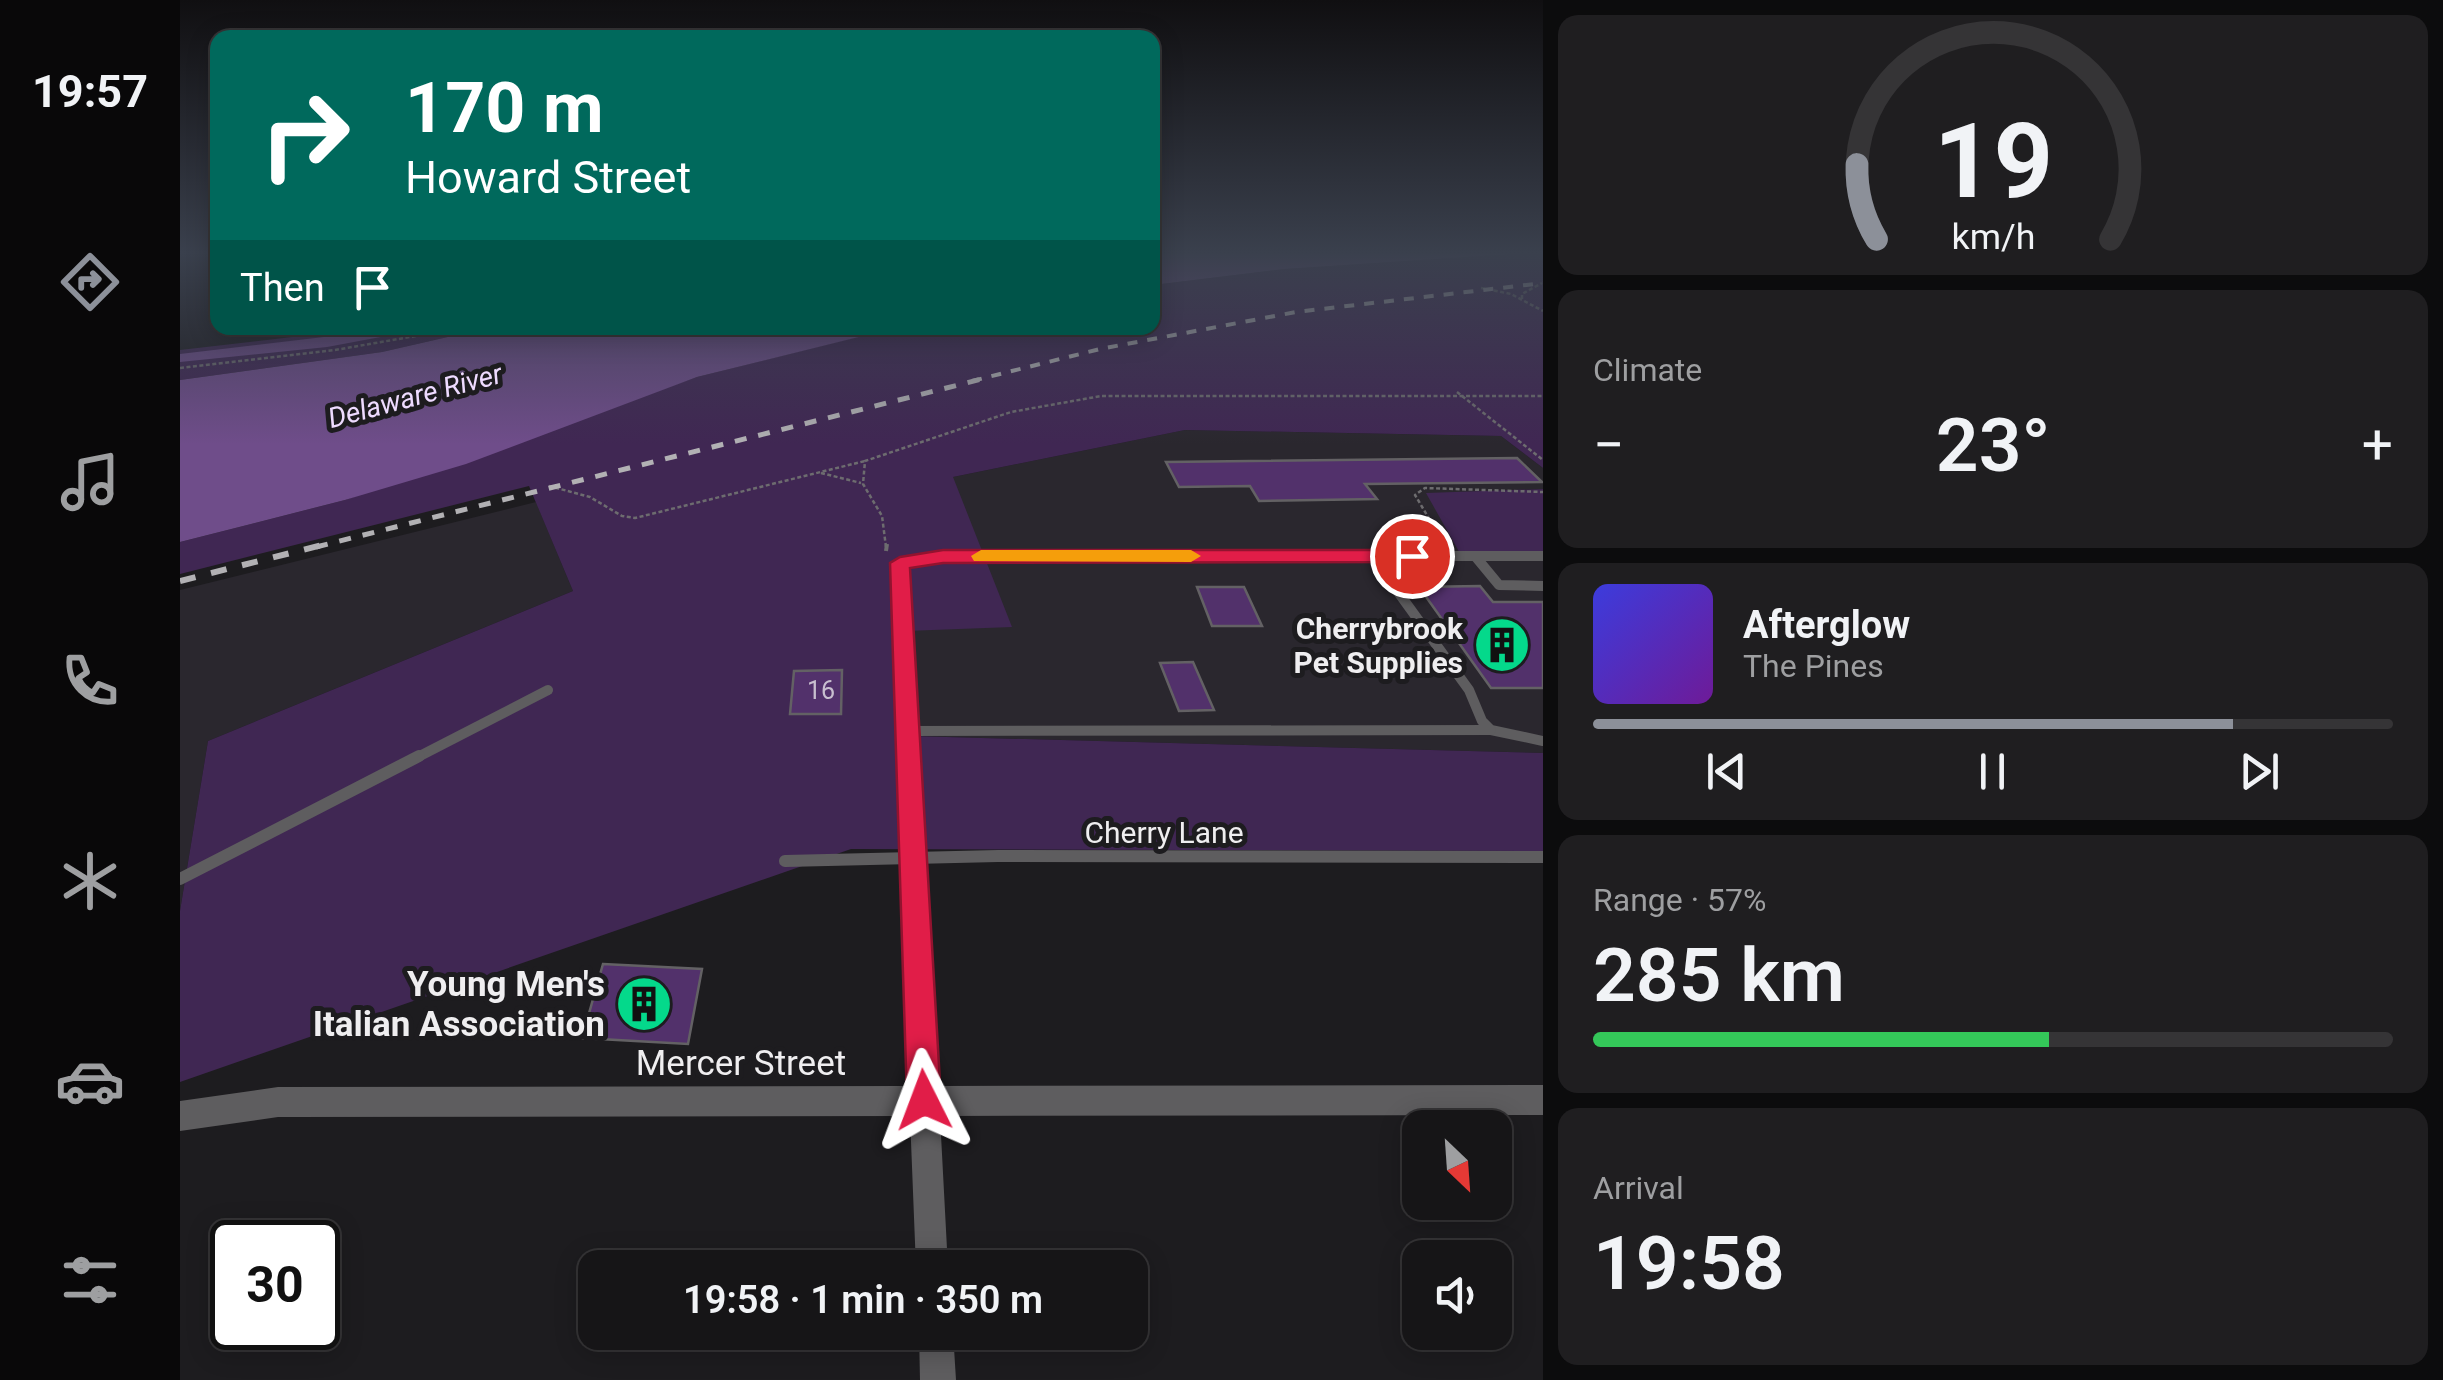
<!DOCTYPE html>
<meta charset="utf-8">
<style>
body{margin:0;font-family:Roboto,sans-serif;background:#1f1e20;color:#f1f3f6;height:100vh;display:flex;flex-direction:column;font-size:38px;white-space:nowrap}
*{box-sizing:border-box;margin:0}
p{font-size:32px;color:#9e9fa1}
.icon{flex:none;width:55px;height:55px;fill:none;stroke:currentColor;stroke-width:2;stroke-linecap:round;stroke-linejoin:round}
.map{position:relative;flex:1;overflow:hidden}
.details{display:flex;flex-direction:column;gap:15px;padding:15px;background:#0c0c0d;width:900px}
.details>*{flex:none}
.banner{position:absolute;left:30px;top:30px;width:950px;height:305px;border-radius:20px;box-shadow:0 5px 25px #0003,0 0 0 2px #353436;background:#00695c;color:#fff;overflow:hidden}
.needle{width:65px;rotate:155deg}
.buttons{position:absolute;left:1222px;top:1110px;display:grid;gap:20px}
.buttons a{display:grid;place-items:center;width:110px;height:110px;border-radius:20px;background:#161517;box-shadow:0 5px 25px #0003,0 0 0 2px #353436;font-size:50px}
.speed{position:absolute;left:30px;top:1220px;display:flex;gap:20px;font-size:50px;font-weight:700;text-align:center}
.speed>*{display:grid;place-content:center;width:130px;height:130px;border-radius:50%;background:#161517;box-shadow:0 5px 25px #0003,0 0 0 2px #353436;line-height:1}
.speed .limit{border:5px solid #111;border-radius:15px;background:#fff;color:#111}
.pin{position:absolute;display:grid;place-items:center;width:85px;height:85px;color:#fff;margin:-42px;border:5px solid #fff;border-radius:50%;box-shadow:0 2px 10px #0007}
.me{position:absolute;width:110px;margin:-55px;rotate:357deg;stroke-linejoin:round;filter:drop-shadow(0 0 8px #0008)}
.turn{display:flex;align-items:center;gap:35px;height:210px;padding:0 30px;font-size:45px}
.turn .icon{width:130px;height:130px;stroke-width:2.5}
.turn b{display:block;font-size:70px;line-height:85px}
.then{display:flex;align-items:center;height:95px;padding:0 30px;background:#0003;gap:20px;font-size:38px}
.big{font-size:75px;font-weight:600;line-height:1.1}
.details .tile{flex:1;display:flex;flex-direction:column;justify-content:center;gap:15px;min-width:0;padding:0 35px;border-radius:20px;background:#1f1e20}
.details .dial{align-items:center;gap:0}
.dial svg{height:260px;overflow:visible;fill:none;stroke:#353436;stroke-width:7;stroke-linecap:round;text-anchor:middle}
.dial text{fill:#f1f3f6;stroke:none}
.song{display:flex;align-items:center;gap:30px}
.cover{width:120px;height:120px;border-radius:15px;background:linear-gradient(135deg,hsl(240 70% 55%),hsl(280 70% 35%))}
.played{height:10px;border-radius:5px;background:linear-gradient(90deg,#8c9099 80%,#353436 80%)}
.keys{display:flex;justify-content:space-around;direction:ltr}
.heat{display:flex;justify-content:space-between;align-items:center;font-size:55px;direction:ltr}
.charge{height:15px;border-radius:8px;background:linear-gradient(90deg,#34c759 57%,#353436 0)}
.trip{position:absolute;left:398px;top:1250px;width:570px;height:100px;border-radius:20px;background:#161517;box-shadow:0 5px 25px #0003,0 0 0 2px #353436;font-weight:600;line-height:100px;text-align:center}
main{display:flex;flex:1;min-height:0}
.tabs{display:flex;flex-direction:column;width:180px;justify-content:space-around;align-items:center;background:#090809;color:#9e9fa1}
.tabs .icon{width:70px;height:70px}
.tabs .current{color:#8c9099}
.tabs b{font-size:45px;color:#f1f3f6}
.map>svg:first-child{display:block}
.built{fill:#2a272e}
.green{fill:#402753}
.water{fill:#6f4d8a}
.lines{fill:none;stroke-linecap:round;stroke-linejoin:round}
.canal{fill:#6f4d8a;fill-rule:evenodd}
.building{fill:#52316b;stroke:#636164;stroke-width:2.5}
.path-far1{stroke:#6d6c6f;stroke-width:2.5;stroke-dasharray:4 2.5;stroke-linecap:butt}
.path{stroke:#6d6c6f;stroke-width:4;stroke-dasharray:8 5;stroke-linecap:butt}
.service-far1{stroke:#5e5d5f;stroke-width:10}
.service{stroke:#5e5d5f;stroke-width:12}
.minor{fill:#5e5d5f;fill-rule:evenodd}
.rail-far2{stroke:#b2b1b4;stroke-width:4;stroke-dasharray:10 10;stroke-linecap:butt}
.rail-far1{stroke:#b2b1b4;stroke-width:5;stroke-dasharray:12 12;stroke-linecap:butt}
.rail{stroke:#b2b1b4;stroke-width:6;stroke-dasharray:16 16;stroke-linecap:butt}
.route{fill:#e11d48;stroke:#92132f;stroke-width:2.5}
.slow{fill:#f59e0b}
.labels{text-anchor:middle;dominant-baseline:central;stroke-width:10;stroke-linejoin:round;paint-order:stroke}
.number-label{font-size:25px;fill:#c8bfcf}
.far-water-label{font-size:28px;font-style:italic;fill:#eedbff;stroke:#1d1c1f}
.poi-label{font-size:30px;font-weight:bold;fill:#efeef0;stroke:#1d1c1f;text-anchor:end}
.street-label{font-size:30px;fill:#efeef0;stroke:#1d1c1f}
.near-poi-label{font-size:35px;font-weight:bold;fill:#efeef0;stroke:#1d1c1f;text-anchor:end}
.near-street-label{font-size:35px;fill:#efeef0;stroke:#1d1c1f}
</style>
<main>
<nav class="tabs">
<b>19:57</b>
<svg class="icon current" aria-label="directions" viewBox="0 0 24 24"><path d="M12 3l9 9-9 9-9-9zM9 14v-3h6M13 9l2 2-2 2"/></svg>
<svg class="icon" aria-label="music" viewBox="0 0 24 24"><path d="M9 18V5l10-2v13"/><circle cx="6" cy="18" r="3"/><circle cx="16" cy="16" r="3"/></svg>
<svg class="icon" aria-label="phone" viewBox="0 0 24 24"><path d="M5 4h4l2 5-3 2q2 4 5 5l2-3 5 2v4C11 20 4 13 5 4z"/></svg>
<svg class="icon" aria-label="climate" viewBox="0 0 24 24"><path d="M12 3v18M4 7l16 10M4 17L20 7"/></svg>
<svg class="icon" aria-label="car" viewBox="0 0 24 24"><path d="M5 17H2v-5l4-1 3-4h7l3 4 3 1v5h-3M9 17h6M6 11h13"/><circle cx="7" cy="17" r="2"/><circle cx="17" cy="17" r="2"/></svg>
<svg class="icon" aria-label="filters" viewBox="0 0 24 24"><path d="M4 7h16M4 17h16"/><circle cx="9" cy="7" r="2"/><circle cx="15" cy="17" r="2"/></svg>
</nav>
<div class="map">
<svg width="1363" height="1380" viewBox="0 0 1363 1380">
<rect width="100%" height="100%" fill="#1d1c1f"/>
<g class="built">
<polygon points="1005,430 1321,436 1363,468 1363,489 1247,494 1363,556 1363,753 731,736 725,631 773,477"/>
<polygon points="356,502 393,591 28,741 0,911 0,590"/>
</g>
<g class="green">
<polygon points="1363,252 1363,468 1321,436 1005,430 773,477 832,627 726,631 731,736 1363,753 1363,851 671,849 0,1082 0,911 28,741 393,591 349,486 0,574 0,542 165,500 517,377 713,328 972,328 973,285 1105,269"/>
<polygon points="189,328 307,328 202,352 0,380 0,350"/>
<polygon points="1363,489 1363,556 1282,557 1246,493"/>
</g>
<g class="water">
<polygon points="973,251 1363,251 1363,252 1105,269 973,285"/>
<polygon points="307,328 715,328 517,377 286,464 165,500 0,542 0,380 202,352"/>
</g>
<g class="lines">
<polygon class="canal" points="220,328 249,328 147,347 0,362 0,354"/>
</g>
<g class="building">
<polygon points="1337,458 1362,482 1185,484 1197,499 1079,501 1070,486 999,487 986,462"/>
<polygon points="1300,586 1313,602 1363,602 1363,688 1311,688 1239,587"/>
<polygon points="1017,587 1064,587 1082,626 1032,626"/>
<polygon points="1013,662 1034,710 999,711 980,663"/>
<polygon points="662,670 661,714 610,714 614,671"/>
<polygon points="423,964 522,969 508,1044 402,1038"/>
</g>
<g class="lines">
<g class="path-far1">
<polyline points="1301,288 1331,294 1363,311"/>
<polyline points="1342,299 1342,294 1362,283"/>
<polyline points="0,368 155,350 282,328"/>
<polyline points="1277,392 1363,460"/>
<polyline points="641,473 681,483"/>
<polyline points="369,486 410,497 442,516 455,518 685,461"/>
<polyline points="1263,542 1235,495 1245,488 1363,492"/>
<polyline points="706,547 702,516 683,484 685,461 831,412 921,396 1363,396"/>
</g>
<polyline class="path" points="706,551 707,544"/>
<g class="service-far1">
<polyline points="1192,556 1289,690 1302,721 1311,730 1363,741"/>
<polyline points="1295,556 1319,585 1363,586"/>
<polyline points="727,731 1311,730"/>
<polyline points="234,759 368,690"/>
</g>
<g class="service">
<polyline points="605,861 818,856 1363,857"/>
<polyline points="0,879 239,756"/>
</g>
<g class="minor">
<polygon points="763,551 1363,551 1363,561 763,561 728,567 758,1086 1363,1085 1363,1115 760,1116 768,1268 736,1268 730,1116 98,1117 0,1131 0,1101 98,1087 729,1086 710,563 719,558"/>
<polygon points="739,1332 773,1332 776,1380 740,1380"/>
</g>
<polyline class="rail-far2" points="792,381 920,349 1116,312 1363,283"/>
<polyline class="rail-far1" points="136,547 802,379"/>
<polyline class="rail" points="0,581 146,544"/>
</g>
<linearGradient id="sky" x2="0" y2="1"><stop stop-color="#100f11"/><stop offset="0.57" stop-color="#3a404d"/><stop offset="1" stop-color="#3a404d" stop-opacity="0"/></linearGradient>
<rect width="1363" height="444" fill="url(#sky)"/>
<polygon class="route" points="763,550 1232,550 1242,556 1232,562 763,563 730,568 761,1100 756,1112 744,1117 732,1112 727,1100 710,563 720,557"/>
<polygon class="slow" points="801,550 1011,550 1021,556 1011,562 794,561 791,556"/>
<defs>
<g id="building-disc" transform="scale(2.875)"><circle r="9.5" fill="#04d98b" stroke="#1d1c1f"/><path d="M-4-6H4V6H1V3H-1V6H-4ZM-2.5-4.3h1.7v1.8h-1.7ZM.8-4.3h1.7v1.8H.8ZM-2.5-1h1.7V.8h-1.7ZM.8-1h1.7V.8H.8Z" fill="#111"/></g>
</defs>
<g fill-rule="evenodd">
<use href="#building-disc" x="1322" y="645"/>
<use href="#building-disc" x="464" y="1004"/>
</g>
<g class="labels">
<g class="number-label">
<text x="641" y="690">16</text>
</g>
<g class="far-water-label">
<text transform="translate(235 396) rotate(-15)">Delaware River</text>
</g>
<g class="poi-label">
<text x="1283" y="628">Cherrybrook<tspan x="1283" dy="34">Pet Supplies</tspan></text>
</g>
<g class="street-label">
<text x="984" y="832">Cherry Lane</text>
</g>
<g class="near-poi-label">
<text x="425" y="984">Young Men's<tspan x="425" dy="40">Italian Association</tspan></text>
</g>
<g class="near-street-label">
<text x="561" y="1063">Mercer Street</text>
</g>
</g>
</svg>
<div class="buttons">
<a><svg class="needle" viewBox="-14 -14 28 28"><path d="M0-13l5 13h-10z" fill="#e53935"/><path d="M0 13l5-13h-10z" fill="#9e9fa1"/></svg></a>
<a><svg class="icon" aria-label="sound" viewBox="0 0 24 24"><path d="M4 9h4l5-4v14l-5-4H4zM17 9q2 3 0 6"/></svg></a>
</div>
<div class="speed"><div class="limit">30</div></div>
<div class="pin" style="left:1232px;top:556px;background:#d93025"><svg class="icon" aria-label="arrive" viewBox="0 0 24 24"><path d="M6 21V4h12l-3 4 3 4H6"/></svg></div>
<svg class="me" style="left:744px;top:1100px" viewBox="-20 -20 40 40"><path d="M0-17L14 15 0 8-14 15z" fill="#e11d48" stroke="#fff" stroke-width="4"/></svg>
<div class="trip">19:58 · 1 min · 350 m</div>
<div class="banner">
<div class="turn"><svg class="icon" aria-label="right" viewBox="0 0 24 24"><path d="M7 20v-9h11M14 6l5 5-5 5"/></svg><div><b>170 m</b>Howard Street</div></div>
<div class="then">Then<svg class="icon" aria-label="arrive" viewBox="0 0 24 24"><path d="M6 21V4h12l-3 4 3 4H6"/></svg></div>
</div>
</div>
<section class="details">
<div class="tile dial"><svg viewBox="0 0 100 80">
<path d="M14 69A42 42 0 1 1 86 69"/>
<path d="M14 69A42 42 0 0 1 8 46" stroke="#8c9099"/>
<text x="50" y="56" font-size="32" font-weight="700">19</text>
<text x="50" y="72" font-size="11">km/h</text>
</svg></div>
<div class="tile"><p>Climate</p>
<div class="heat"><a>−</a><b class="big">23°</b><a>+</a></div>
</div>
<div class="tile">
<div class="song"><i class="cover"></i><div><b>Afterglow</b><p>The Pines</p></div></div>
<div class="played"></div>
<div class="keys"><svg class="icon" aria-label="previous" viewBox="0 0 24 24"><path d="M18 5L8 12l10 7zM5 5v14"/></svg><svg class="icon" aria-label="pause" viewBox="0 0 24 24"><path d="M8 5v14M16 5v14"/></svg><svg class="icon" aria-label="next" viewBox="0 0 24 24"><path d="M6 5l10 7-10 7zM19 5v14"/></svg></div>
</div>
<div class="tile"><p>Range · 57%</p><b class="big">285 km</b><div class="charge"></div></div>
<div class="tile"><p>Arrival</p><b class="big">19:58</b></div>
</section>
</main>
